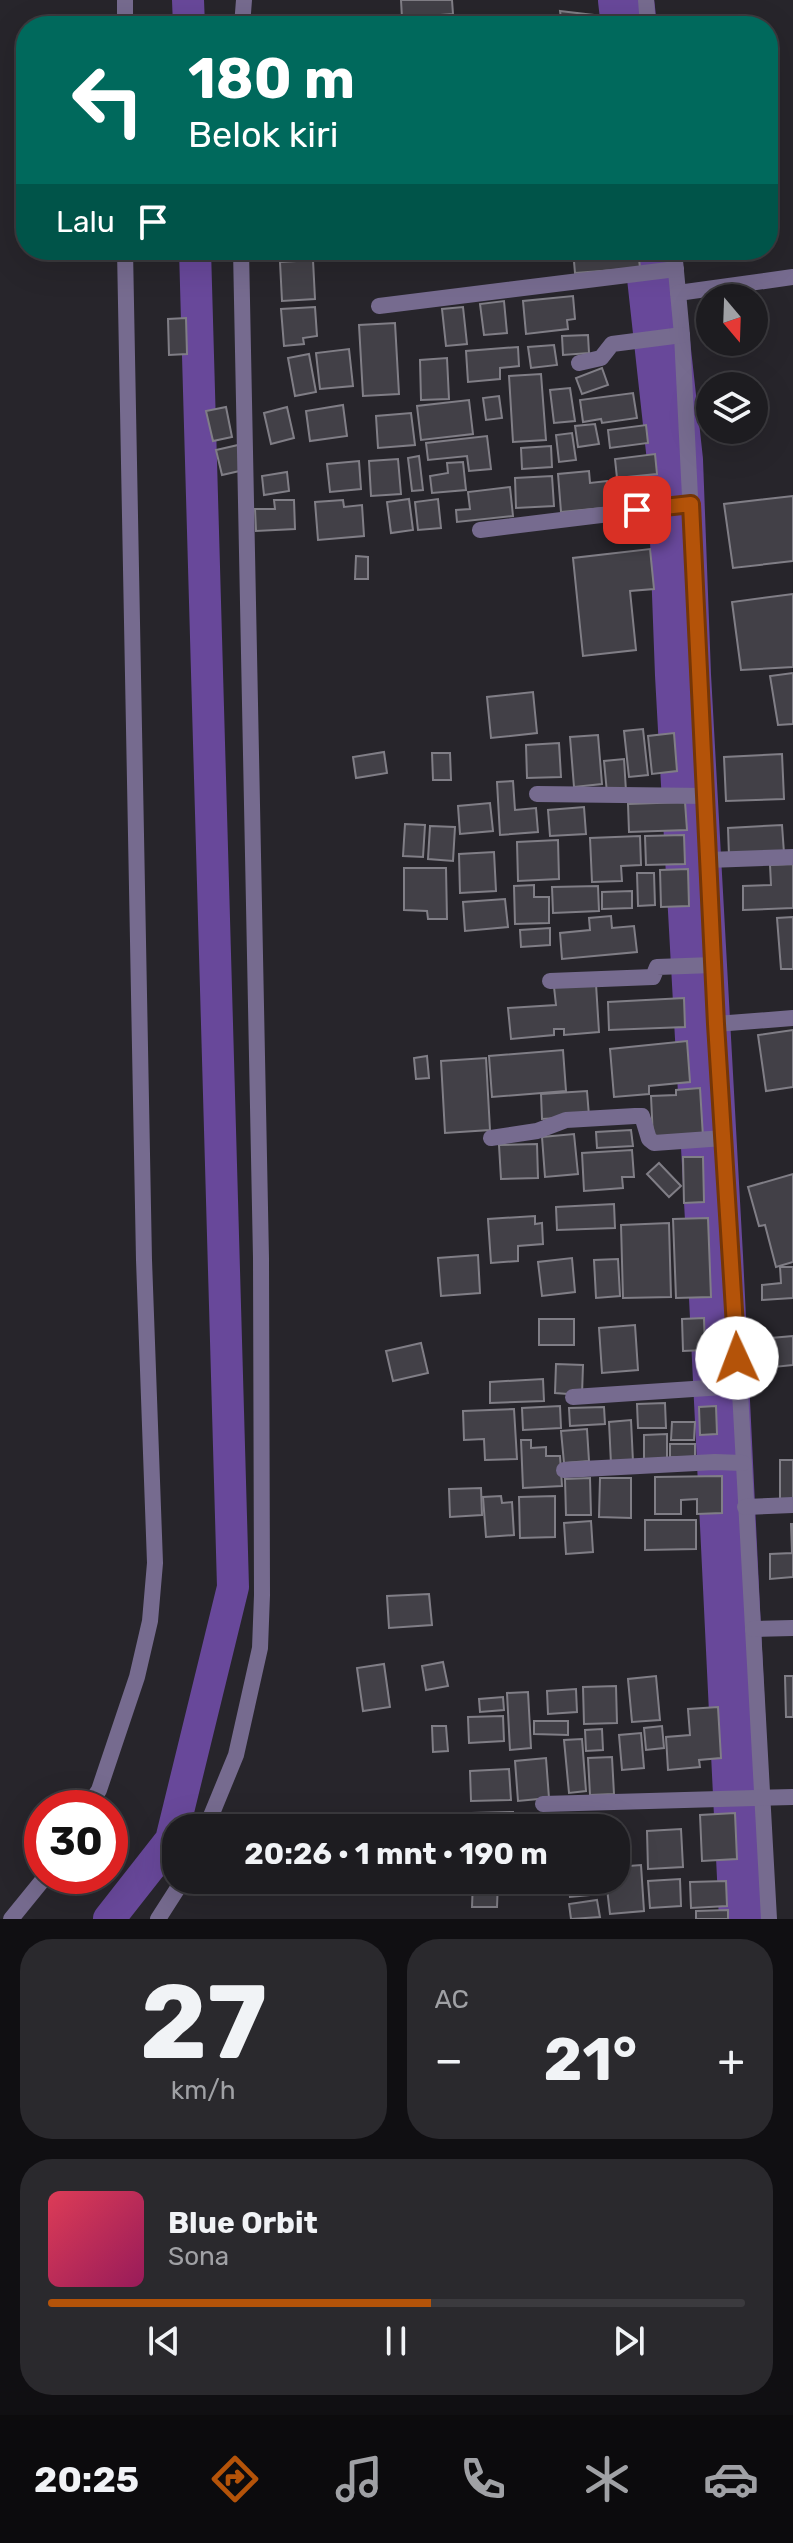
<!DOCTYPE html>
<html lang="id">
<meta charset="utf-8">
<style>
body{margin:0;font-family:Rubik,sans-serif;background:#2a292d;color:#f1f3f6;height:100vh;display:flex;flex-direction:column;font-size:30px;white-space:nowrap}
*{box-sizing:border-box;margin:0}
p{font-size:26px;color:#a0a1a5}
.icon{flex:none;width:44px;height:44px;fill:none;stroke:currentColor;stroke-width:2;stroke-linecap:round;stroke-linejoin:round}
.map{position:relative;height:1919px;overflow:hidden}
.sheet{display:flex;flex-direction:column;gap:20px;padding:20px;background:#100f12;flex:1}
.sheet>*{flex:none}
.hud{position:absolute;left:16px;top:16px;width:762px;height:244px;border-radius:32px;box-shadow:0 8px 32px #0002,0 0 0 2px #3b3a3e;background:#00695c;color:#fff;overflow:hidden}
.needle{width:52px;rotate:161deg}
.buttons{position:absolute;left:696px;top:284px;display:grid;gap:16px}
.buttons a{display:grid;place-items:center;width:72px;height:72px;border-radius:50%;background:#1d1c20;box-shadow:0 8px 32px #0002,0 0 0 2px #3b3a3e;font-size:40px}
.speed{position:absolute;left:24px;top:1790px;display:flex;gap:16px;font-size:40px;font-weight:700;text-align:center}
.speed>*{display:grid;place-content:center;width:104px;height:104px;border-radius:50%;background:#1d1c20;box-shadow:0 8px 32px #0002,0 0 0 2px #3b3a3e;line-height:1}
.speed .limit{border:12px solid #d22;background:#fff;color:#111}
.pin{position:absolute;display:grid;place-items:center;width:68px;height:68px;color:#fff;margin:-34px;border-radius:16px;box-shadow:0 4px 12px #0006}
.me{position:absolute;width:88px;margin:-44px;rotate:358deg;stroke-linejoin:round;filter:drop-shadow(0 0 6px #0008)}
.turn{display:flex;align-items:center;gap:28px;height:168px;padding:0 40px;font-size:36px}
.turn .icon{width:104px;height:104px;stroke-width:2.5}
.turn b{display:block;font-size:56px;line-height:68px}
.then{display:flex;align-items:center;height:76px;padding:0 40px;background:#0003;gap:16px;font-size:30px}
.big{font-size:60px;font-weight:700;line-height:1.1}
.sheet .card{flex:1;display:flex;flex-direction:column;justify-content:center;gap:12px;min-width:0;padding:0 28px;border-radius:32px;background:#2a292d}
.sheet .dial{align-items:center;gap:0}
.dial b{font-size:104px;line-height:1}
.song{display:flex;align-items:center;gap:24px}
.cover{width:96px;height:96px;border-radius:12px;background:linear-gradient(135deg,hsl(350 70% 55%),hsl(330 70% 35%))}
.played{height:8px;border-radius:4px;background:linear-gradient(90deg,#b45309 55%,#3b3a3e 55%)}
.keys{display:flex;justify-content:space-around;direction:ltr}
.heat{display:flex;justify-content:space-between;align-items:center;font-size:44px;direction:ltr}
.sheet .tiles{flex:1;display:grid;gap:20px;grid-template-columns:1fr 1fr}
.card:last-child{grid-column:span 2}
.trip{position:absolute;left:162px;top:1814px;width:468px;height:80px;border-radius:32px;background:#1d1c20;box-shadow:0 8px 32px #0002,0 0 0 2px #3b3a3e;font-weight:700;line-height:80px;text-align:center}
.tabs{display:flex;height:128px;justify-content:space-around;align-items:center;background:#0c0b0d;color:#a0a1a5}
.tabs .icon{width:56px;height:56px}
.tabs .active{color:#b45309}
.tabs b{font-size:36px;color:#f1f3f6}
.map>svg:first-child{display:block}
.lines{fill:none;stroke-linecap:round;stroke-linejoin:round}
.canal{stroke:#68489a;stroke-width:32}
.river{stroke:#68489a;stroke-width:56}
.building{fill:#424047;stroke:#807e86;stroke-width:2}
.service{stroke:#766b8f;stroke-width:16}
.minor{stroke:#766b8f;stroke-width:16}
.route-casing{stroke:#753606;stroke-width:20}
.route{stroke:#b45309;stroke-width:14}
</style>
<div class="map">
<svg width="793" height="1919" viewBox="0 0 793 1919">
<rect width="100%" height="100%" fill="#27252b"/>
<g class="lines">
<g class="canal">
<polyline points="188,0 189,26"/>
<polyline points="109,1919 171,1840 233,1587 195,250"/>
</g>
<g class="river">
<polyline points="626,0 629,26"/>
<polyline points="652,250 675,460 683,675 715,1256 747,1919"/>
</g>
</g>
<g class="building">
<polygon points="401,0 452,0 453,14 402,18"/>
<polygon points="560,11 602,16 603,26 562,26"/>
<polygon points="557,17 558,26 505,26 505,23"/>
<polygon points="573,250 615,250 615,253 638,250 640,268 575,273"/>
<polygon points="313,260 315,299 282,301 280,262"/>
<polygon points="573,296 575,319 567,320 568,329 526,334 523,301"/>
<polygon points="504,301 507,333 484,335 480,304"/>
<polygon points="315,307 317,336 303,338 304,344 284,346 281,309"/>
<polygon points="463,307 467,344 446,346 442,309"/>
<polygon points="186,318 187,354 169,355 168,319"/>
<polygon points="395,323 399,394 363,396 359,325"/>
<polygon points="588,335 589,353 563,355 562,336"/>
<polygon points="554,345 557,365 531,368 528,347"/>
<polygon points="518,347 519,366 500,368 500,379 468,382 466,351"/>
<polygon points="349,349 353,386 320,389 316,353"/>
<polygon points="309,354 316,392 295,396 288,358"/>
<polygon points="447,358 449,399 421,400 420,360"/>
<polygon points="602,368 608,385 582,394 576,378"/>
<polygon points="541,374 546,440 513,442 509,376"/>
<polygon points="570,388 575,421 554,423 550,390"/>
<polygon points="633,393 637,418 602,423 601,419 583,422 580,400"/>
<polygon points="499,396 502,418 486,420 483,398"/>
<polygon points="469,400 473,434 421,440 417,406"/>
<polygon points="343,405 347,436 310,441 306,411"/>
<polygon points="226,407 232,437 213,441 206,411"/>
<polygon points="287,407 294,438 271,444 264,413"/>
<polygon points="411,413 415,445 378,448 376,416"/>
<polygon points="595,424 599,444 578,447 575,426"/>
<polygon points="646,425 648,443 610,448 608,430"/>
<polygon points="572,433 576,460 559,462 556,435"/>
<polygon points="487,436 491,469 469,471 467,456 428,460 426,443"/>
<polygon points="238,445 244,470 222,475 216,450"/>
<polygon points="551,446 552,467 522,469 521,448"/>
<polygon points="655,454 657,474 617,478 615,459"/>
<polygon points="419,456 423,490 412,491 408,458"/>
<polygon points="398,459 401,494 371,496 369,461"/>
<polygon points="359,461 361,489 330,492 327,464"/>
<polygon points="463,462 466,490 432,493 430,476 448,473 447,463"/>
<polygon points="589,471 590,483 607,481 608,488 643,485 645,504 561,512 558,474"/>
<polygon points="287,472 289,491 264,495 262,476"/>
<polygon points="552,476 554,506 516,508 515,478"/>
<polygon points="510,487 513,516 457,522 456,510 470,509 468,492"/>
<polygon points="793,496 793,561 733,568 724,504"/>
<polygon points="409,499 413,530 391,533 387,502"/>
<polygon points="438,499 441,528 418,530 415,502"/>
<polygon points="274,500 294,500 295,529 256,531 255,509 275,509"/>
<polygon points="343,500 344,507 362,505 364,536 318,540 315,502"/>
<polygon points="650,549 654,589 630,591 636,650 583,656 573,558"/>
<polygon points="356,556 368,557 368,579 355,579"/>
<polygon points="793,594 793,667 741,670 732,602"/>
<polygon points="793,673 793,724 778,725 770,676"/>
<polygon points="533,692 537,733 491,738 487,697"/>
<polygon points="643,729 648,775 629,777 624,731"/>
<polygon points="674,733 677,771 652,774 648,736"/>
<polygon points="598,735 602,784 574,787 570,737"/>
<polygon points="559,743 561,777 527,778 526,745"/>
<polygon points="384,752 387,773 356,778 353,757"/>
<polygon points="432,753 450,753 451,780 433,780"/>
<polygon points="782,754 784,799 726,801 724,757"/>
<polygon points="624,759 626,791 607,793 604,761"/>
<polygon points="513,781 515,810 536,808 538,832 500,835 497,782"/>
<polygon points="685,802 687,830 629,832 628,804"/>
<polygon points="490,803 493,831 460,834 458,806"/>
<polygon points="584,807 586,834 550,836 548,810"/>
<polygon points="405,824 425,825 423,857 403,856"/>
<polygon points="782,825 784,853 729,856 728,828"/>
<polygon points="430,826 455,827 453,861 428,859"/>
<polygon points="684,835 685,864 646,865 645,836"/>
<polygon points="640,836 641,865 621,866 622,881 592,882 590,838"/>
<polygon points="558,840 559,879 518,881 517,842"/>
<polygon points="494,852 496,891 460,893 459,854"/>
<polygon points="793,864 793,908 743,910 743,886 771,885 770,865"/>
<polygon points="404,868 446,868 447,919 428,919 427,911 404,910"/>
<polygon points="688,869 689,906 661,907 660,870"/>
<polygon points="637,873 654,873 655,905 638,906"/>
<polygon points="534,885 534,897 549,897 549,923 515,924 514,886"/>
<polygon points="598,886 599,911 553,913 552,887"/>
<polygon points="632,891 632,908 602,909 602,892"/>
<polygon points="505,899 508,927 465,931 463,902"/>
<polygon points="611,916 612,928 634,926 637,952 562,959 560,933 590,930 589,918"/>
<polygon points="793,917 793,969 781,969 777,918"/>
<polygon points="550,928 550,945 521,947 520,930"/>
<polygon points="596,984 599,1032 564,1035 564,1029 554,1029 554,1035 511,1039 508,1008 556,1005 554,987"/>
<polygon points="684,998 685,1027 609,1030 608,1002"/>
<polygon points="793,1030 793,1087 766,1091 758,1035"/>
<polygon points="687,1041 690,1082 649,1086 649,1094 614,1097 610,1049"/>
<polygon points="563,1050 566,1091 492,1097 489,1056"/>
<polygon points="427,1056 429,1078 416,1079 414,1058"/>
<polygon points="486,1058 490,1130 445,1133 441,1061"/>
<polygon points="700,1088 703,1137 653,1139 651,1096 676,1095 676,1090"/>
<polygon points="587,1091 589,1116 542,1119 541,1094"/>
<polygon points="631,1130 633,1146 597,1148 596,1132"/>
<polygon points="574,1134 578,1174 545,1177 542,1137"/>
<polygon points="537,1144 538,1178 501,1179 499,1145"/>
<polygon points="632,1150 634,1177 622,1177 623,1188 584,1191 582,1153"/>
<polygon points="683,1157 703,1157 704,1202 684,1203"/>
<polygon points="659,1163 681,1186 669,1197 647,1174"/>
<polygon points="793,1174 793,1262 776,1267 765,1225 759,1226 748,1187"/>
<polygon points="614,1204 615,1228 557,1230 556,1207"/>
<polygon points="535,1216 535,1224 542,1223 543,1244 518,1246 518,1261 491,1263 488,1219"/>
<polygon points="708,1218 711,1297 676,1298 673,1219"/>
<polygon points="669,1223 671,1297 623,1298 621,1225"/>
<polygon points="478,1255 480,1293 441,1296 438,1258"/>
<polygon points="572,1258 575,1292 542,1296 538,1262"/>
<polygon points="618,1259 620,1296 596,1298 594,1260"/>
<polygon points="780,1267 793,1267 793,1298 762,1300 762,1285 781,1283"/>
<polygon points="704,1318 705,1350 683,1351 682,1319"/>
<rect x="539" y="1319" width="35" height="26"/>
<polygon points="635,1325 638,1370 602,1373 599,1328"/>
<polygon points="793,1336 793,1365 774,1367 771,1338"/>
<polygon points="421,1343 428,1373 393,1381 386,1351"/>
<polygon points="556,1364 583,1365 582,1395 555,1393"/>
<polygon points="543,1379 544,1401 490,1403 490,1382"/>
<polygon points="665,1403 666,1428 638,1428 637,1404"/>
<polygon points="560,1406 561,1428 523,1430 522,1408"/>
<polygon points="716,1406 717,1434 700,1435 699,1407"/>
<polygon points="604,1407 605,1424 570,1426 569,1408"/>
<polygon points="514,1409 517,1459 485,1460 484,1439 464,1440 463,1411"/>
<polygon points="631,1420 633,1462 611,1464 609,1422"/>
<polygon points="672,1422 695,1422 694,1440 671,1440"/>
<polygon points="587,1429 589,1461 564,1463 561,1431"/>
<polygon points="667,1434 667,1459 644,1460 644,1435"/>
<polygon points="521,1440 531,1440 531,1448 546,1447 546,1456 560,1456 562,1486 523,1488"/>
<polygon points="670,1444 695,1444 695,1458 670,1457"/>
<rect x="780" y="1460" width="13" height="40"/>
<polygon points="722,1476 722,1513 697,1514 697,1499 681,1500 681,1514 655,1514 655,1477"/>
<polygon points="590,1478 591,1515 566,1515 565,1479"/>
<polygon points="600,1478 631,1478 631,1518 599,1517"/>
<polygon points="481,1488 482,1515 450,1517 449,1489"/>
<polygon points="501,1496 502,1503 512,1502 514,1535 486,1537 483,1497"/>
<polygon points="555,1496 555,1537 520,1538 519,1497"/>
<polygon points="645,1520 696,1520 696,1549 645,1550"/>
<polygon points="591,1521 593,1552 566,1554 564,1523"/>
<polygon points="791,1524 793,1524 793,1577 770,1579 770,1554 792,1553"/>
<polygon points="429,1594 432,1625 389,1628 387,1596"/>
<polygon points="443,1662 448,1686 426,1690 422,1666"/>
<polygon points="384,1664 390,1707 363,1711 357,1668"/>
<polygon points="656,1676 660,1720 632,1722 628,1679"/>
<polygon points="785,1676 793,1676 793,1717 786,1717"/>
<polygon points="616,1686 617,1723 584,1724 583,1687"/>
<polygon points="576,1689 577,1712 548,1714 547,1691"/>
<polygon points="528,1692 531,1748 510,1750 507,1693"/>
<polygon points="503,1697 504,1710 480,1712 479,1699"/>
<polygon points="718,1707 721,1758 699,1760 700,1767 668,1770 666,1737 690,1735 688,1709"/>
<polygon points="503,1716 504,1741 469,1743 468,1717"/>
<polygon points="534,1721 568,1721 568,1735 534,1734"/>
<polygon points="432,1726 446,1726 448,1751 433,1752"/>
<polygon points="662,1726 664,1748 646,1750 644,1728"/>
<polygon points="602,1729 603,1750 586,1751 585,1730"/>
<polygon points="641,1733 644,1768 622,1770 619,1735"/>
<polygon points="582,1739 586,1791 569,1793 564,1740"/>
<polygon points="612,1757 614,1794 590,1795 588,1758"/>
<polygon points="546,1758 549,1798 518,1801 515,1761"/>
<polygon points="509,1769 511,1800 471,1801 470,1771"/>
<polygon points="513,1812 513,1828 472,1828 472,1813"/>
<polygon points="557,1813 558,1828 520,1828 519,1815"/>
<polygon points="735,1813 737,1859 702,1861 700,1815"/>
<polygon points="681,1829 683,1867 648,1869 647,1831"/>
<polygon points="641,1865 644,1911 610,1914 606,1880 616,1880 616,1867"/>
<polygon points="680,1879 681,1906 650,1908 648,1881"/>
<polygon points="473,1880 498,1880 497,1907 472,1907"/>
<polygon points="518,1880 562,1880 562,1889 518,1890"/>
<polygon points="568,1880 598,1880 600,1894 570,1897"/>
<polygon points="726,1881 727,1906 691,1908 690,1882"/>
<polygon points="597,1900 600,1917 571,1919 569,1904"/>
<polygon points="728,1910 728,1919 696,1919 696,1911"/>
</g>
<g class="lines">
<polyline class="service" points="716,1024 793,1018"/>
<g class="minor">
<polyline points="646,0 648,26"/>
<polyline points="125,26 125,0"/>
<polyline points="242,26 244,0"/>
<polyline points="674,250 682,335 716,1024 735,1301 769,1919"/>
<polyline points="678,293 793,277"/>
<polyline points="379,306 676,269"/>
<polyline points="579,363 601,358 612,344 682,335"/>
<polyline points="480,530 691,504"/>
<polyline points="537,794 706,796"/>
<polyline points="708,860 793,857"/>
<polyline points="550,981 653,977 657,967 713,965"/>
<polyline points="491,1138 537,1131 566,1120 635,1116 642,1116 649,1139 654,1143 724,1138"/>
<polyline points="573,1397 738,1386"/>
<polyline points="564,1470 715,1462 743,1463"/>
<polyline points="745,1507 793,1505"/>
<polyline points="753,1629 793,1628"/>
<polyline points="543,1804 793,1797"/>
<polyline points="87,1808 99,1790 137,1677 150,1621 155,1563 144,1260 125,250"/>
<polyline points="206,1828 236,1755 260,1648 262,1595 261,1258 241,250"/>
<polyline points="11,1919 46,1876"/>
<polyline points="158,1919 183,1880"/>
</g>
</g>
<g class="lines">
<g class="route-casing">
<polyline id="route" points="637,510 691,504 716,1024 737,1358"/>
</g>
<use href="#route" class="route"/>
</g>
</svg>
<div class="buttons">
<a><svg class="needle" viewBox="-14 -14 28 28"><path d="M0-13l5 13h-10z" fill="#e53935"/><path d="M0 13l5-13h-10z" fill="#a0a1a5"/></svg></a>
<a><svg class="icon" aria-label="layers" viewBox="0 0 24 24"><path d="M12 4l9 5-9 5-9-5zM3 14l9 5 9-5"/></svg></a>
</div>
<div class="speed"><div class="limit">30</div></div>
<div class="pin" style="left:637px;top:510px;background:#d93025"><svg class="icon" aria-label="arrive" viewBox="0 0 24 24"><path d="M6 21V4h12l-3 4 3 4H6"/></svg></div>
<svg class="me" style="left:737px;top:1358px" viewBox="-20 -20 40 40"><circle r="19" fill="#fff"/><path d="M0-13L10 11 0 6-10 11z" fill="#b45309"/></svg>
<div class="trip">20:26 · 1 mnt · 190 m</div>
<div class="hud">
<div class="turn"><svg class="icon" aria-label="left" viewBox="0 0 24 24"><path d="M17 20v-9H6M10 6l-5 5 5 5"/></svg><div><b>180 m</b>Belok kiri</div></div>
<div class="then">Lalu<svg class="icon" aria-label="arrive" viewBox="0 0 24 24"><path d="M6 21V4h12l-3 4 3 4H6"/></svg></div>
</div>
</div>
<section class="sheet">
<div class="tiles">
<div class="card dial"><b>27</b><p>km/h</p></div>
<div class="card"><p>AC</p>
<div class="heat"><a>−</a><b class="big">21°</b><a>+</a></div>
</div>
<div class="card">
<div class="song"><i class="cover"></i><div><b>Blue Orbit</b><p>Sona</p></div></div>
<div class="played"></div>
<div class="keys"><svg class="icon" aria-label="previous" viewBox="0 0 24 24"><path d="M18 5L8 12l10 7zM5 5v14"/></svg><svg class="icon" aria-label="pause" viewBox="0 0 24 24"><path d="M8 5v14M16 5v14"/></svg><svg class="icon" aria-label="next" viewBox="0 0 24 24"><path d="M6 5l10 7-10 7zM19 5v14"/></svg></div>
</div>
</div>
</section>
<nav class="tabs">
<b>20:25</b>
<svg class="icon active" aria-label="directions" viewBox="0 0 24 24"><path d="M12 3l9 9-9 9-9-9zM9 14v-3h6M13 9l2 2-2 2"/></svg>
<svg class="icon" aria-label="music" viewBox="0 0 24 24"><path d="M9 18V5l10-2v13"/><circle cx="6" cy="18" r="3"/><circle cx="16" cy="16" r="3"/></svg>
<svg class="icon" aria-label="phone" viewBox="0 0 24 24"><path d="M5 4h4l2 5-3 2q2 4 5 5l2-3 5 2v4C11 20 4 13 5 4z"/></svg>
<svg class="icon" aria-label="climate" viewBox="0 0 24 24"><path d="M12 3v18M4 7l16 10M4 17L20 7"/></svg>
<svg class="icon" aria-label="car" viewBox="0 0 24 24"><path d="M5 17H2v-5l4-1 3-4h7l3 4 3 1v5h-3M9 17h6M6 11h13"/><circle cx="7" cy="17" r="2"/><circle cx="17" cy="17" r="2"/></svg>
</nav>
